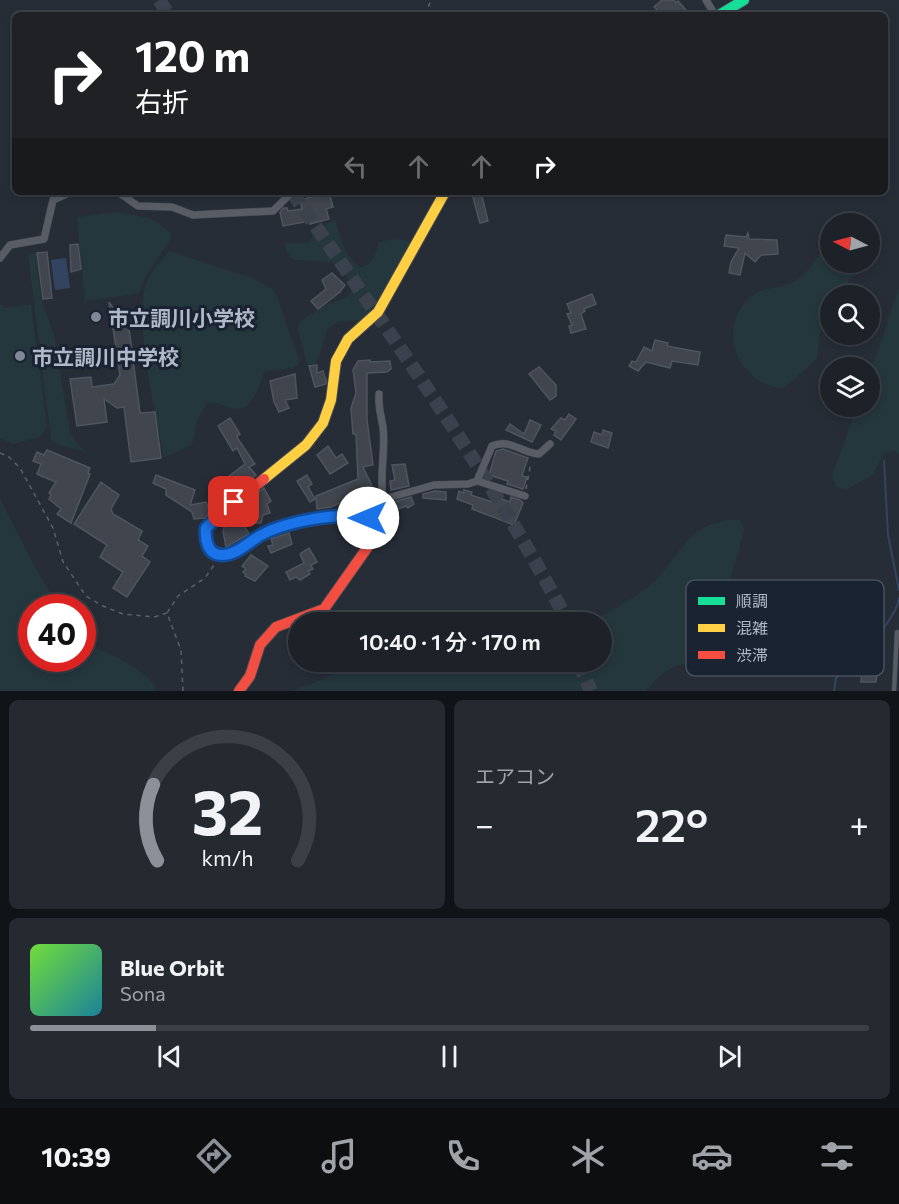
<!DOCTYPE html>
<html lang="ja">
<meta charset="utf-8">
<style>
body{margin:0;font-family:Commissioner,"Noto Sans JP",sans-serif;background:#252a31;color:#f1f3f6;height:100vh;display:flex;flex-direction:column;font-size:22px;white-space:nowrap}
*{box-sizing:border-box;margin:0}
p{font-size:20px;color:#a0a4a8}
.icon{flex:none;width:33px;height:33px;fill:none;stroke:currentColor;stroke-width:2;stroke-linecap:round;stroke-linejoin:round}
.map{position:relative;height:691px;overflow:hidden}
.sheet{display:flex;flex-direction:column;gap:9px;padding:9px;background:#101317;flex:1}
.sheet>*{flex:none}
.banner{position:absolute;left:12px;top:12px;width:876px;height:183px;border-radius:9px;box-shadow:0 3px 9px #0003,0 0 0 2px #3b3f46;background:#202124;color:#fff;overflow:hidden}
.needle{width:39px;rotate:276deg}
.fabs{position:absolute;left:820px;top:213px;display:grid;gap:12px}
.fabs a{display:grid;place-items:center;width:60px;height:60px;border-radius:50%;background:#1d2229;box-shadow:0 3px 9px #0003,0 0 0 2px #3b3f46;font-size:30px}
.speed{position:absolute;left:18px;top:594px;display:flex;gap:12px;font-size:30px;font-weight:700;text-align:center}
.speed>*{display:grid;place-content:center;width:78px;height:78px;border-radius:50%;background:#1d2229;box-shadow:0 3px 9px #0003,0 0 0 2px #3b3f46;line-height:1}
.speed .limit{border:9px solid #d22;background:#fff;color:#111}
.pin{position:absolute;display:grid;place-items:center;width:51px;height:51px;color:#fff;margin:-26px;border-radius:12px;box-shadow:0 3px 9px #0006}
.me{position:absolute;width:66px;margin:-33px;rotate:270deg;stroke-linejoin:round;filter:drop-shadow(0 0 4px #0008)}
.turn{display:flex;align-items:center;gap:21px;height:126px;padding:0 24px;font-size:27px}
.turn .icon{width:78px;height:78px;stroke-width:2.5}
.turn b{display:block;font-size:42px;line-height:51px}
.lanes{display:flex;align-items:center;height:57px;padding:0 24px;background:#0003;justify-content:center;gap:30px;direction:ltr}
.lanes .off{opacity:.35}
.big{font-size:45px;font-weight:600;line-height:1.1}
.sheet .card{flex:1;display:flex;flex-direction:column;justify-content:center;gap:9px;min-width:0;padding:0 21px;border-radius:9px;background:#252a31}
.sheet .dial{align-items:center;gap:0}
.dial svg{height:156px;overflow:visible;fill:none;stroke:#3b3f46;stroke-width:7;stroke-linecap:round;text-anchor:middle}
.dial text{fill:#f1f3f6;stroke:none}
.song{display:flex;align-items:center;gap:18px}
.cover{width:72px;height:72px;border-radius:9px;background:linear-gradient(135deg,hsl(100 70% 55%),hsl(190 70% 35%))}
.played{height:6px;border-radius:3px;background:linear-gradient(90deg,#8c9099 15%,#3b3f46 15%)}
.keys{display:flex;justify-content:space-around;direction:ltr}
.heat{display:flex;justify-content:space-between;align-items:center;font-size:33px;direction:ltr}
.sheet .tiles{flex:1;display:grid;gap:9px;grid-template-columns:1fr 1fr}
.card:last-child{grid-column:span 2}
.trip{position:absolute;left:288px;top:612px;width:324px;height:60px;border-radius:30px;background:#1d2229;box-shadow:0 3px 9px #0003,0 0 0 2px #3b3f46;font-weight:600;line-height:60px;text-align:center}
.tabs{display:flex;height:96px;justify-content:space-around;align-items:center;background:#0c0e10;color:#a0a4a8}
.tabs .icon{width:42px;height:42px}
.tabs .on{color:#8c9099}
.tabs b{font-size:27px;color:#f1f3f6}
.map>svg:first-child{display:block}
.green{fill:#24373d}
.water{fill:#334461}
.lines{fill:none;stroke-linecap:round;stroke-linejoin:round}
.stream{stroke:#334461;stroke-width:2}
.building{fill:#40454e;stroke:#4f555f;stroke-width:1.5}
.highway-tunnel{stroke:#3c424d;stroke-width:14;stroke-dasharray:14 7;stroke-linecap:butt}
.lane-casing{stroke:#44484f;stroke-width:5}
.street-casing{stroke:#44484f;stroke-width:8}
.fast-casing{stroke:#44484f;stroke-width:12}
.slow-casing{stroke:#44484f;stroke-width:12}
.jam-casing{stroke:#44484f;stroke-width:12}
.path{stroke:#5a6067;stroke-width:1.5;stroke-dasharray:4.5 4.5;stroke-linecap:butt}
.lane{stroke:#585c64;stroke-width:4}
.street{stroke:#585c64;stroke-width:7}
.fast{stroke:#16e098;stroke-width:10}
.slow{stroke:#ffcf43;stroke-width:10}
.jam{stroke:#f24e42;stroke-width:10}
.route-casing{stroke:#114b97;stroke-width:15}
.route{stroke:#1a73e8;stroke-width:10}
.poi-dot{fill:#808796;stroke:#1a2332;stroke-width:2}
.labels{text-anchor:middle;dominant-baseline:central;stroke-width:6;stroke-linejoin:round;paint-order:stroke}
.poi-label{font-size:21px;font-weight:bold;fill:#b0b8c9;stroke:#1a2332;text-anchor:start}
.key{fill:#1a2332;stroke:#47505f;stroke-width:1.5}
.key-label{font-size:16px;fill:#b0b8c9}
</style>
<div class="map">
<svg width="899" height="691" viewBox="0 0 899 691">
<rect width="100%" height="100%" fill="#272d37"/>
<g class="green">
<polygon points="115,212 150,218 170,232 171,238 145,277 139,293 85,301 77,217"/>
<path d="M335,220L346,253L360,267C373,265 376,255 378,243C387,239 401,238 411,242L390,295L361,321C315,317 331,338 315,364L307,365L298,329L299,322C309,316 318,309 328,304C334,301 341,301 346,297C360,287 340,269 332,262L294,260L286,250L285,243H310L313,231Z"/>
<path d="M831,243V262L859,263L854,276L836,295L831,296V301L824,307L817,359L784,388C766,388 752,378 742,364C727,341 731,310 754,294C766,286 784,289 797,280C812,271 816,253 831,243Z"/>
<path d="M169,251L255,279L272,289L279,300L289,333L299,359L298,365L292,368L265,371C259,384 254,411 235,409C223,407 222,402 207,403L197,420L193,441L189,446L164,458C157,416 130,313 149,277C154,268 163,259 169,251Z"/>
<polygon points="36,252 41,298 54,335 70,433 84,451 59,445 51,440 28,255"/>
<polygon points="899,288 899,454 896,451 885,453 872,475 846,490 836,487 832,475 857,407 870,406 870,374"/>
<polygon points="31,304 47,428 40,437 13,444 0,438 0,305 3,305 4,308"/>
<path d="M0,499L37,571L59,607L32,608V658H82L83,643C112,655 132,661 155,685L154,691H0Z"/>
<path d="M731,520H740L744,527C739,560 724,588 718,620C716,630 720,644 713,652C704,662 686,662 674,667C662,673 654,681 646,691H292L326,678L346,662H602V622H590C610,611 633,600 650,585C680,559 685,524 731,520Z"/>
</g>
<polygon class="water" points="66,258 70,288 55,290 51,260"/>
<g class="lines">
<g class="stream">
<polyline points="884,461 888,535 899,590"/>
<path d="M834,691L836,678C853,665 897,619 899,598"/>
</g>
</g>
<g class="building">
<polygon points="662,0 674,0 676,3 678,1 687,11 683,15 663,15 654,7"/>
<polygon points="320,192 328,192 331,199 333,207 326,209 329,219 310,224 310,221 283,226 280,212 283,208 287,208 288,211 302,209 300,200 319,195"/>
<polygon points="477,192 481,192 488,221 480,223 472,194"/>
<polygon points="748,233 749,239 777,240 778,254 761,255 755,262 745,253 740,275 729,273 731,262 739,248 724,246 726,235 746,237"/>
<polygon points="78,244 81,269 71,272 70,245"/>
<polygon points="47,252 52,298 43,299 37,253"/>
<polygon points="332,273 345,285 340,292 318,309 311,301 326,289 322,280"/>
<polygon points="592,294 596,304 584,309 585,311 581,314 586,329 571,333 569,326 572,325 567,314 571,313 567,304"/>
<polygon points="109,302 117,314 126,316 126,321 128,321 140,413 155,412 161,458 131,462 124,407 117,408 104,399 107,422 77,426 70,379 91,377 92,387 114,384 120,375"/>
<polygon points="655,340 668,343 667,346 700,352 698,365 672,361 670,368 646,362 638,371 629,366 632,361 636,362 644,347 652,351"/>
<polygon points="370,360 370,362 390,361 391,369 387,372 367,373 367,420 373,465 363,467 375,492 366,499 363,495 350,502 348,499 331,507 317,509 316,496 358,479 356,434 353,434 351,408 356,393 353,370 358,361"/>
<polygon points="317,365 317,373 323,371 326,381 326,384 315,387 309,366"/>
<polygon points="539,367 556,385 556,396 550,400 529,374"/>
<polygon points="295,374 297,398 285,400 289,408 279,412 274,402 270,381"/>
<polygon points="569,414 576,419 561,440 554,435 556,431 551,429 561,418 565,420"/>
<polygon points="230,418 240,434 237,436 238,439 255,464 249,467 256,475 238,489 236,486 231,490 226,485 231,481 228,477 245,464 237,448 233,451 218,426"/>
<polygon points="530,420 541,425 532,442 506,430 510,424 524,434"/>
<polygon points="603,430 612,433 608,448 591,442 594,432 602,435"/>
<polygon points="328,446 336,458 342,454 348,463 330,474 317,455"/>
<polygon points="503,449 528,458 522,476 527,477 523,489 507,484 508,481 489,475 496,451"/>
<polygon points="47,450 90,468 88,473 90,474 71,523 57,514 61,509 49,499 51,495 49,493 56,482 37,474 41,464 33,461 37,452 44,455"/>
<polygon points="405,464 409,486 391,490 390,481 395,480 392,465"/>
<polygon points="156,475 195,490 190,505 206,502 210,512 205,518 194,519 192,512 166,495 166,489 153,483"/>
<polygon points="307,475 312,484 308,487 315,499 310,502 297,481"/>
<polygon points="101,482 119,495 111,509 113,514 142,531 138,540 148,546 142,556 150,562 127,597 113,588 123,572 100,557 107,545 74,524"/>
<polygon points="264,488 271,501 267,504 270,513 263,515 261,523 243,523 249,534 226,547 223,531 226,521 228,524 234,512 242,515 242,505"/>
<polygon points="464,490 472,492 471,495 492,502 494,496 510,502 511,497 520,500 523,503 514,525 472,509 473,505 457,499 459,491 463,493"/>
<polygon points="435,491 446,492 446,500 423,498 423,494"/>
<polygon points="411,497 414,504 408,508 406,506 393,511 390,503"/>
<polygon points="289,533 292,544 271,553 268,546 273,545 271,539"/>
<polygon points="309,548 317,562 311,565 313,569 308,571 310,574 300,580 296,577 290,580 286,572 304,563 300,554"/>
<polygon points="251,555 268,566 255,581 245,576 246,575 243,572 246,569 242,566"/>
<polygon points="876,659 883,660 882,671 877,671 876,682 861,682 862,669 866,669 866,665 875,665"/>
</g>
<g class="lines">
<g class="highway-tunnel">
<polyline points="159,0 169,15"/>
<path d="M292,192C389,332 489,471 568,622"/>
<polyline points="578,662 591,691"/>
</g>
<g class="lane-casing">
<polyline id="lane" points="894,691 897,632"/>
</g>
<g class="street-casing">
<g id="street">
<polyline points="706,0 715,15"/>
<polyline points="118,192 138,206 172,207 193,215 273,211 292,192"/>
<polyline points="0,258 10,245 44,239 53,200 71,192"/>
<path d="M379,394C378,407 381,415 383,427C386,451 379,475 383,499"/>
<polyline points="477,481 525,496"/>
<path d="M367,518L377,501L434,485L468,484L477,481L492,446C510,438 521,453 539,454L550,444"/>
</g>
</g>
<g class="fast-casing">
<polyline id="fast" points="719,15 744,0"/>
</g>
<g class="slow-casing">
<polyline id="slow" points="264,479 306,445 323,423 331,400 336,361 348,339 378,312 445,192"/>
</g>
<g class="jam-casing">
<path id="jam" d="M239,691L250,676L260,645L276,627L324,609L372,541V529L367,518C333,514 296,520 264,534C251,539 241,551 227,555L212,551L205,538L207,527L211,522L264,479"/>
</g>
<g class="path">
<polyline points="425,15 431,0"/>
<polyline points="0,453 9,457 20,468 53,528 63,562 86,596 103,606 123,614 154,617 167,613"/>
<polyline points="526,489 531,462"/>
<polyline points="183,691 181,650 167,613 178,596 205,578 214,565"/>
</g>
<use href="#lane" class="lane"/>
<use href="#street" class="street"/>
<use href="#fast" class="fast"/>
<use href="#slow" class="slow"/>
<use href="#jam" class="jam"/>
</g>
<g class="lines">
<g class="route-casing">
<path id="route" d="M234,502L206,528C205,539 207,555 222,555C236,555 248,543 259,536C286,521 338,512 368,518"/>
</g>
<use href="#route" class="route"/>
</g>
<g class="poi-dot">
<circle cx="96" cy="317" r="6"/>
<circle cx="20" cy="356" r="6"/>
</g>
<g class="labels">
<g class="poi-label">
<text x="108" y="317">市立調川小学校</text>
<text x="32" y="356">市立調川中学校</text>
</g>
</g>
<rect x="686" y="580" width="198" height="96" rx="9" class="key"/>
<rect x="698" y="597" width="27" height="8" fill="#16e098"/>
<rect x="698" y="624" width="27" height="8" fill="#ffcf43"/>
<rect x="698" y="651" width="27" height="8" fill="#f24e42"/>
<g class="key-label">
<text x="736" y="607">順調</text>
<text x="736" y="634">混雑</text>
<text x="736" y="661">渋滞</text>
</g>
</svg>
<div class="fabs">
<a><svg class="needle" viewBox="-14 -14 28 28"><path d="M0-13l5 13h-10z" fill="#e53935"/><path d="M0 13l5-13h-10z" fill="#a0a4a8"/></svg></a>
<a><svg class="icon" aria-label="search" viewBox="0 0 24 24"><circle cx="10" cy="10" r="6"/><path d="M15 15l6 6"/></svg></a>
<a><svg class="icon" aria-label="layers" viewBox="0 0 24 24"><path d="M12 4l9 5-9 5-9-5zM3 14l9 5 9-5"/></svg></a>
</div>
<div class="speed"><div class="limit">40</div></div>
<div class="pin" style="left:234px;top:502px;background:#d93025"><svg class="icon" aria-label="arrive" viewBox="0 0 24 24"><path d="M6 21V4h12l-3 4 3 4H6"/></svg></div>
<svg class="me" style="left:368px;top:518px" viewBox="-20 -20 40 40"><circle r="19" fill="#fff"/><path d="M0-13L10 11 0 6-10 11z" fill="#1a73e8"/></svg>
<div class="trip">10:40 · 1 分 · 170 m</div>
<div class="banner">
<div class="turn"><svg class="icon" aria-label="right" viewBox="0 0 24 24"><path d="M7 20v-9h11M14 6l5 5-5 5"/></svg><div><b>120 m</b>右折</div></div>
<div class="lanes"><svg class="icon off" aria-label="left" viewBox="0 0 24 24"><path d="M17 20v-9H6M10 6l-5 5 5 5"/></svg><svg class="icon off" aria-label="ahead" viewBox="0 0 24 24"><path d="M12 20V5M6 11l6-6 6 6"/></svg><svg class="icon off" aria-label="ahead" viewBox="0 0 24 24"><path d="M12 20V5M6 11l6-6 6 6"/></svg><svg class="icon" aria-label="right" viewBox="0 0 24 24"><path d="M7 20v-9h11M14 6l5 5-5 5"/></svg></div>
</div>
</div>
<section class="sheet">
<div class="tiles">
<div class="card dial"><svg viewBox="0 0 100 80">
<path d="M14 69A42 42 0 1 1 86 69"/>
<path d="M14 69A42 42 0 0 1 12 30" stroke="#8c9099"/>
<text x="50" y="56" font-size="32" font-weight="700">32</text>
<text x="50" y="72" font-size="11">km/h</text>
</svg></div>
<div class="card"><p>エアコン</p>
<div class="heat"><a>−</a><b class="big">22°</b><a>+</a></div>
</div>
<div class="card">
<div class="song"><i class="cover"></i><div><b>Blue Orbit</b><p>Sona</p></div></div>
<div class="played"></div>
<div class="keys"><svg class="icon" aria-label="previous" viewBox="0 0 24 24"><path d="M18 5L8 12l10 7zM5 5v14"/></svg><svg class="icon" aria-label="pause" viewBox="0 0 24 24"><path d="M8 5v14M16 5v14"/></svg><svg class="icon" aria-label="next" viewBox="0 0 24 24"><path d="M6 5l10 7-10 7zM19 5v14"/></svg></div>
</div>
</div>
</section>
<nav class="tabs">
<b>10:39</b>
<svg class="icon on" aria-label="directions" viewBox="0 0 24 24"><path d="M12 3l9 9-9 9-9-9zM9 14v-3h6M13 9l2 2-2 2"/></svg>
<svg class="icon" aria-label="music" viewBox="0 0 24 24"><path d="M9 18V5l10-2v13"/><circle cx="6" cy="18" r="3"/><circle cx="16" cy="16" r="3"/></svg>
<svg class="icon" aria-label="phone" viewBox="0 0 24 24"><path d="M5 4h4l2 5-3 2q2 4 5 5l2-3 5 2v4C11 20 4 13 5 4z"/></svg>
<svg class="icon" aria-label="climate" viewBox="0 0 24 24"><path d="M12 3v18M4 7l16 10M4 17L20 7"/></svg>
<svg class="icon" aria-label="car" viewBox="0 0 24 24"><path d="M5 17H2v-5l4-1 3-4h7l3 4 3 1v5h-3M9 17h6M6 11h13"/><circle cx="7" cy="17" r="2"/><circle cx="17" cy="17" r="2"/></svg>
<svg class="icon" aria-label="filters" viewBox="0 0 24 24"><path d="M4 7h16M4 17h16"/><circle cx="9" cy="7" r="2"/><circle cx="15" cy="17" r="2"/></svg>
</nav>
